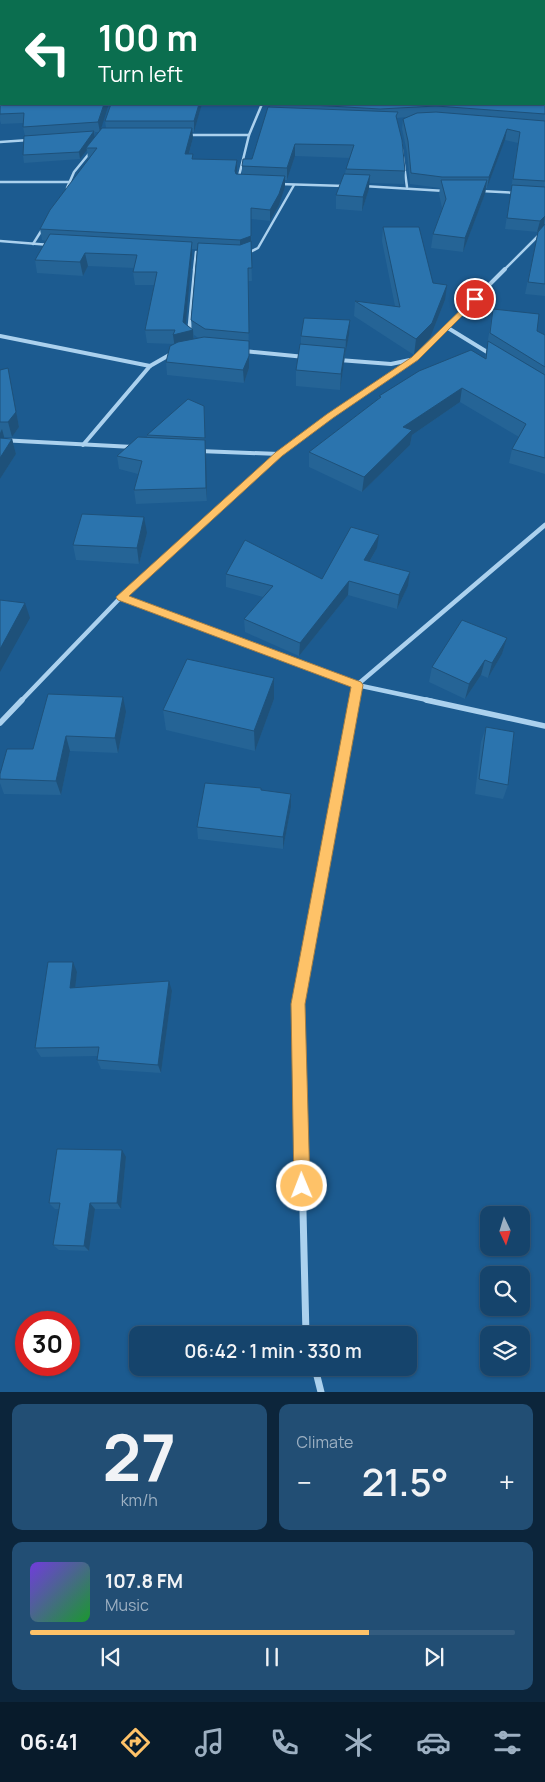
<!DOCTYPE html>
<meta charset="utf-8">
<style>
body{margin:0;font-family:Manrope,sans-serif;background:#224e74;color:#f1f3f6;height:100vh;display:flex;flex-direction:column;font-size:19px;white-space:nowrap}
*{box-sizing:border-box;margin:0}
p{font-size:16px;color:#9db0c2}
.icon{flex:none;width:28px;height:28px;fill:none;stroke:currentColor;stroke-width:2;stroke-linecap:round;stroke-linejoin:round}
.map{position:relative;height:1392px;overflow:hidden}
.sheet{display:flex;flex-direction:column;gap:12px;padding:12px;background:#0c253b;flex:1}
.sheet>*{flex:none}
.guide{position:absolute;left:0px;top:0px;width:545px;height:105px;box-shadow:0 1px 4px #0004,0 0 0 1px #345c7f;background:#0b6e4f;color:#fff;overflow:hidden}
.needle{width:32px;rotate:176deg}
.tools{position:absolute;left:480px;top:1206px;display:grid;gap:10px}
.tools a{display:grid;place-items:center;width:50px;height:50px;border-radius:10px;background:#15446c;box-shadow:0 1px 4px #0004,0 0 0 1px #345c7f;font-size:25px}
.speed{position:absolute;left:15px;top:1311px;display:flex;gap:10px;font-size:25px;font-weight:700;text-align:center}
.speed>*{display:grid;place-content:center;width:65px;height:65px;border-radius:50%;background:#15446c;box-shadow:0 1px 4px #0004,0 0 0 1px #345c7f;line-height:1}
.speed .limit{border:8px solid #d22;background:#fff;color:#111}
.pin{position:absolute;display:grid;place-items:center;width:42px;height:42px;color:#fff;margin:-21px;border:2px solid #fff;border-radius:50%;box-shadow:0 1px 5px #0007}
.me{position:absolute;width:55px;margin:-28px;rotate:359deg;stroke-linejoin:round;filter:drop-shadow(0 0 4px #0008)}
.turn{display:flex;align-items:center;gap:18px;height:105px;padding:0 15px;font-size:22px}
.turn .icon{width:65px;height:65px;stroke-width:2.5}
.turn b{display:block;font-size:35px;line-height:42px}
.big{font-size:38px;font-weight:600;line-height:1.1}
.sheet .widget{flex:1;display:flex;flex-direction:column;justify-content:center;gap:8px;min-width:0;padding:0 18px;border-radius:10px;background:#224e74}
.sheet .dial{align-items:center;gap:0}
.dial b{font-size:65px;line-height:1}
.song{display:flex;align-items:center;gap:15px}
.cover{width:60px;height:60px;border-radius:8px;background:linear-gradient(135deg,hsl(260 70% 55%),hsl(130 70% 35%))}
.played{height:5px;border-radius:2px;background:linear-gradient(90deg,#fec268 70%,#345c7f 70%)}
.keys{display:flex;justify-content:space-around;direction:ltr}
.heat{display:flex;justify-content:space-between;align-items:center;font-size:28px;direction:ltr}
.sheet .tiles{flex:1;display:grid;gap:12px;grid-template-columns:1fr 1fr}
.widget:last-child{grid-column:span 2}
.trip{position:absolute;left:129px;top:1326px;width:288px;height:50px;border-radius:10px;background:#15446c;box-shadow:0 1px 4px #0004,0 0 0 1px #345c7f;font-weight:600;line-height:50px;text-align:center}
.tab-bar{display:flex;height:80px;justify-content:space-around;align-items:center;background:#081b2b;color:#9db0c2}
.tab-bar .icon{width:35px;height:35px}
.tab-bar .current{color:#fec268}
.tab-bar b{font-size:22px;color:#f1f3f6}
.map>svg:first-child{display:block}
.lines{fill:none;stroke-linecap:round;stroke-linejoin:round}
.minor-far4{stroke:#abd1ee;stroke-width:2.5}
.minor-far3{stroke:#abd1ee;stroke-width:4}
.minor-far2{stroke:#abd1ee;stroke-width:4.5}
.minor-far1{stroke:#abd1ee;stroke-width:5.5}
.minor{stroke:#abd1ee;stroke-width:7}
.wall{fill:#256496;fill-rule:evenodd}
.shaded-wall{fill:#1e517a}
.building{fill:#2b74ae;stroke:#1e517a}
.route{fill:#fec268;stroke:#a57e44}
</style>
<div class="map">
<svg width="545" height="1392" viewBox="0 0 545 1392">
<rect width="100%" height="100%" fill="#1c5b90"/>
<g class="lines">
<g class="minor-far4">
<polyline points="188,135 249,135"/>
<polyline points="0,142 29,140"/>
<polyline points="401,143 407,187"/>
<polyline points="238,180 249,135 262,104"/>
<polyline points="0,182 71,182"/>
<polyline points="279,184 345,186"/>
<polyline points="363,186 445,191"/>
<polyline points="67,188 74,172 92,150"/>
<polyline points="481,191 517,193"/>
<polyline points="0,241 50,245"/>
<polyline points="33,244 43,228"/>
<polyline points="246,254 258,248 294,185"/>
<polyline points="194,270 196,252"/>
<polyline points="504,270 545,229"/>
</g>
<g class="minor-far3">
<polyline points="448,328 492,355"/>
<polyline points="189,333 195,269"/>
<polyline points="0,336 150,366"/>
<polyline points="244,351 305,357"/>
<polyline points="339,360 391,364 410,360"/>
<polyline points="0,440 133,447"/>
<polyline points="83,445 150,366 171,354"/>
<polyline points="199,451 279,454"/>
<polyline points="272,460 330,416 415,359 505,269"/>
</g>
<g class="minor-far2">
<polyline points="121,597 357,685 432,701"/>
<polyline points="21,701 121,597 273,459"/>
<polyline points="354,701 357,685 545,525"/>
</g>
<g class="minor-far1">
<polyline points="426,700 545,726"/>
<polyline points="0,723 22,700"/>
<polyline points="298,1006 354,700"/>
</g>
<g class="minor">
<polyline points="298,1005 306,1335"/>
<polyline points="315,1368 321,1392"/>
</g>
</g>
<g class="wall">
<path d="M0,0H545V296L525,294L538,232L505,229L518,143L505,140L487,188H486L485,194L463,252L431,248L433,234L442,208L439,194L440,188L410,184L407,152L402,129L403,119L406,117L397,118L405,171L404,184L369,183V189L362,211L336,209V195L345,174L346,169L350,158L295,156L287,180H285V187L279,205L270,221L251,219L252,281H248L249,368L244,383L167,375L166,362L174,344L147,343L145,330L154,285H135L133,272L134,268L88,266L83,276L37,273L35,260L46,241L42,240L40,229L88,159L87,150L80,159L24,163L23,155L25,136L23,127L24,123L1,124L0,120L1,73H0ZM544,1V104H270V107L252,159L242,166V174H237V171L194,159L189,154L193,138L192,132H194L202,104L105,121L106,128L100,130L109,104H1ZM95,132H99L95,137ZM192,249H197L191,320L192,329L185,324L192,255ZM194,335L197,337L199,338L194,339Z"/>
<polygon points="383,227 433,283 445,300 430,338 414,355 354,316 355,301 395,306 382,241"/>
<polygon points="493,309 545,335 545,474 509,463 512,449 519,437 460,402 412,435 410,445 362,492 309,467 309,452 378,399 379,396 485,358"/>
<polygon points="349,335 345,356 340,390 296,386 296,370 301,344 301,336"/>
<polygon points="0,370 11,383 19,427 12,437 4,437 5,438 12,439 16,454 0,479"/>
<polygon points="204,406 207,501 136,504 134,490 138,474 119,469 117,456 147,438 147,435"/>
<polygon points="147,533 139,564 76,560 73,545"/>
<polygon points="377,548 370,561 410,572 408,586 397,609 348,595 299,656 245,632 244,619 263,597 226,587 226,574 322,579"/>
<polygon points="507,638 502,654 488,678 481,675 465,699 429,682 432,667"/>
<polygon points="274,678 274,699 255,751 166,730 163,710"/>
<polygon points="126,712 118,753 70,751 61,795 4,794 0,783 0,774 33,749"/>
<polygon points="486,727 508,785 503,799 475,794 481,742"/>
<polygon points="261,790 291,807 283,849 198,839 197,827"/>
<polygon points="77,972 75,988 172,991 161,1073 101,1069 97,1060 98,1056 41,1057 35,1048"/>
<polygon points="126,1157 121,1209 95,1209 89,1251 59,1250 53,1245 59,1209 55,1209 49,1203"/>
</g>
<g class="shaded-wall">
<polygon points="104,104 109,104 100,132 98,122"/>
<polygon points="199,104 202,104 194,132 194,121"/>
<polygon points="192,128 193,138 186,164 185,154"/>
<polygon points="507,129 505,140 487,188 489,177"/>
<polygon points="94,131 95,139 86,148 87,150 80,159 79,152"/>
<polygon points="295,144 295,156 287,180 287,168"/>
<polygon points="237,160 237,171 235,182 235,171"/>
<polygon points="370,175 369,189 362,211 363,197"/>
<polygon points="285,176 285,187 279,205 270,221 270,210"/>
<polygon points="487,180 485,194 463,252 465,238"/>
<polygon points="545,216 544,226 537,232 540,221"/>
<polygon points="251,236 252,281 251,247 240,252 240,240"/>
<polygon points="192,242 192,255 185,332 193,330 194,344 175,349 173,335 183,322"/>
<polygon points="85,253 88,266 83,276 80,262"/>
<polygon points="447,285 445,300 430,338 414,355 416,339"/>
<polygon points="350,320 349,335 345,356 346,340"/>
<polygon points="345,348 344,363 340,390 341,374"/>
<polygon points="249,354 249,368 244,383 243,370"/>
<polygon points="8,368 11,383 19,427 12,437 8,422"/>
<polygon points="462,388 460,402 412,435 410,445 362,492 364,477 403,427"/>
<polygon points="2,429 6,444 0,451 0,433"/>
<polygon points="12,439 16,454 0,479 0,458"/>
<polygon points="205,440 206,454 207,501 206,488"/>
<polygon points="144,517 147,533 139,564 137,548"/>
<polygon points="379,535 377,548 363,573 364,560"/>
<polygon points="410,572 408,586 397,609 399,595"/>
<polygon points="349,581 348,595 299,656 300,643"/>
<polygon points="25,603 30,618 0,672 0,649"/>
<polygon points="507,638 502,654 488,678 492,663"/>
<polygon points="485,660 481,675 465,699 469,684"/>
<polygon points="274,678 274,699 255,751 254,731"/>
<polygon points="123,697 126,712 118,753 115,738"/>
<polygon points="66,736 70,751 61,795 56,781"/>
<polygon points="291,794 291,807 283,849 283,837"/>
<polygon points="73,962 77,972 74,998 70,988"/>
<polygon points="169,981 172,991 161,1073 158,1065"/>
<polygon points="122,1150 126,1157 121,1209 117,1203"/>
<polygon points="90,1203 95,1209 89,1251 84,1246"/>
</g>
<g class="building">
<polygon points="0,0 545,0 545,114 436,106 380,109 295,104 544,104 544,1 1,1 1,104 104,104 98,122 23,127 24,113 0,114 1,64 0,64"/>
<polygon points="111,104 199,104 194,121 105,121"/>
<polygon points="268,107 398,112 396,116 402,140 405,171 346,169 354,145 295,144 287,168 242,166 243,159 252,159"/>
<polygon points="436,112 545,121 545,181 513,179 520,132 507,129 489,177 442,177 411,173 408,141 403,119 417,113"/>
<polygon points="102,128 192,128 185,154 193,154 192,159 237,160 235,171 236,174 285,176 279,194 270,210 251,208 251,236 240,240 40,229 50,210 97,148 86,148"/>
<polygon points="94,131 79,152 23,155 24,136"/>
<polygon points="344,174 370,175 363,197 336,195"/>
<polygon points="441,180 487,180 465,238 433,234 446,199"/>
<polygon points="512,185 545,187 545,216 540,221 507,218"/>
<polygon points="545,224 545,284 528,282 538,232"/>
<polygon points="383,227 419,227 433,283 447,285 432,323 416,339 355,301 400,307"/>
<polygon points="50,234 192,242 183,322 193,330 173,335 175,330 145,330 157,272 133,272 137,255 85,253 80,262 35,260"/>
<polygon points="251,241 252,268 248,268 249,333 205,329 191,320 198,243 240,245"/>
<polygon points="493,309 539,314 537,331 545,335 545,367 490,333"/>
<polygon points="304,318 350,320 346,340 301,336"/>
<polygon points="204,337 249,341 249,356 243,370 166,362 170,346 178,342"/>
<polygon points="488,341 545,375 545,458 512,449 526,424 462,388 403,427 412,430 364,477 309,452 381,397 379,396 419,371 471,350 486,359"/>
<polygon points="300,344 345,348 341,374 296,370"/>
<polygon points="8,368 16,412 8,422 0,422 0,370"/>
<polygon points="188,399 204,406 205,438 147,435"/>
<polygon points="138,437 205,440 206,488 134,490 142,461 117,456"/>
<polygon points="0,438 12,439 0,458"/>
<polygon points="82,514 144,517 137,548 73,545"/>
<polygon points="351,527 379,535 364,560 410,572 399,595 349,581 300,643 244,619 273,586 226,574 245,540 322,579"/>
<polygon points="0,600 25,603 0,649"/>
<polygon points="462,620 507,638 492,663 485,660 469,684 432,667"/>
<polygon points="187,659 274,678 254,731 163,710"/>
<polygon points="48,694 123,697 115,738 66,736 56,781 0,779 0,774 7,749 33,749"/>
<polygon points="486,727 514,732 508,785 479,779"/>
<polygon points="205,783 261,788 261,790 291,794 283,837 197,827"/>
<polygon points="48,962 73,962 70,988 169,981 158,1065 97,1060 99,1047 35,1048"/>
<polygon points="57,1149 122,1150 117,1203 90,1203 84,1246 53,1245 60,1203 49,1203"/>
</g>
<polygon class="route" points="473,298 479,299 418,360 333,418 282,456 129,596 361,682 363,685 305,1004 310,1186 308,1192 302,1194 297,1192 294,1186 291,1004 351,687 118,600 116,597 276,452 327,414 412,357"/>
</svg>
<div class="tools">
<a><svg class="needle" viewBox="-14 -14 28 28"><path d="M0-13l5 13h-10z" fill="#e53935"/><path d="M0 13l5-13h-10z" fill="#9db0c2"/></svg></a>
<a><svg class="icon" aria-label="search" viewBox="0 0 24 24"><circle cx="10" cy="10" r="6"/><path d="M15 15l6 6"/></svg></a>
<a><svg class="icon" aria-label="layers" viewBox="0 0 24 24"><path d="M12 4l9 5-9 5-9-5zM3 14l9 5 9-5"/></svg></a>
</div>
<div class="speed"><div class="limit">30</div></div>
<div class="pin" style="left:475px;top:299px;background:#d93025"><svg class="icon" aria-label="arrive" viewBox="0 0 24 24"><path d="M6 21V4h12l-3 4 3 4H6"/></svg></div>
<svg class="me" style="left:302px;top:1186px" viewBox="-20 -20 40 40"><circle r="17" fill="#fec268" stroke="#fff" stroke-width="3"/><path d="M0-11L8 9 0 5-8 9z" fill="#fff"/></svg>
<div class="trip">06:42 · 1 min · 330 m</div>
<div class="guide">
<div class="turn"><svg class="icon" aria-label="left" viewBox="0 0 24 24"><path d="M17 20v-9H6M10 6l-5 5 5 5"/></svg><div><b>100 m</b>Turn left</div></div>
</div>
</div>
<section class="sheet">
<div class="tiles">
<div class="widget dial"><b>27</b><p>km/h</p></div>
<div class="widget"><p>Climate</p>
<div class="heat"><a>−</a><b class="big">21.5°</b><a>+</a></div>
</div>
<div class="widget">
<div class="song"><i class="cover"></i><div><b>107.8 FM</b><p>Music</p></div></div>
<div class="played"></div>
<div class="keys"><svg class="icon" aria-label="previous" viewBox="0 0 24 24"><path d="M18 5L8 12l10 7zM5 5v14"/></svg><svg class="icon" aria-label="pause" viewBox="0 0 24 24"><path d="M8 5v14M16 5v14"/></svg><svg class="icon" aria-label="next" viewBox="0 0 24 24"><path d="M6 5l10 7-10 7zM19 5v14"/></svg></div>
</div>
</div>
</section>
<nav class="tab-bar">
<b>06:41</b>
<svg class="icon current" aria-label="directions" viewBox="0 0 24 24"><path d="M12 3l9 9-9 9-9-9zM9 14v-3h6M13 9l2 2-2 2"/></svg>
<svg class="icon" aria-label="music" viewBox="0 0 24 24"><path d="M9 18V5l10-2v13"/><circle cx="6" cy="18" r="3"/><circle cx="16" cy="16" r="3"/></svg>
<svg class="icon" aria-label="phone" viewBox="0 0 24 24"><path d="M5 4h4l2 5-3 2q2 4 5 5l2-3 5 2v4C11 20 4 13 5 4z"/></svg>
<svg class="icon" aria-label="climate" viewBox="0 0 24 24"><path d="M12 3v18M4 7l16 10M4 17L20 7"/></svg>
<svg class="icon" aria-label="car" viewBox="0 0 24 24"><path d="M5 17H2v-5l4-1 3-4h7l3 4 3 1v5h-3M9 17h6M6 11h13"/><circle cx="7" cy="17" r="2"/><circle cx="17" cy="17" r="2"/></svg>
<svg class="icon" aria-label="filters" viewBox="0 0 24 24"><path d="M4 7h16M4 17h16"/><circle cx="9" cy="7" r="2"/><circle cx="15" cy="17" r="2"/></svg>
</nav>
